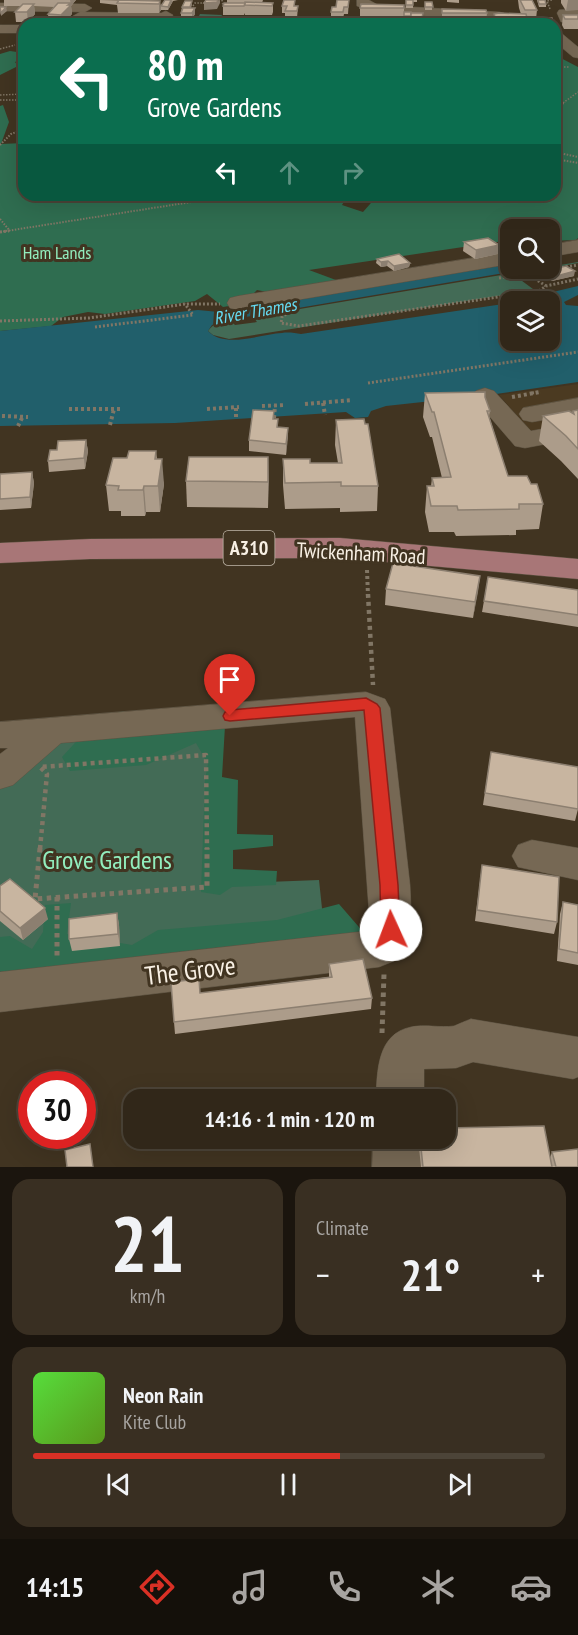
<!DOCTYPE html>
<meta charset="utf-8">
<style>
body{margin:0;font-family:"PT Sans Narrow",sans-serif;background:#392f22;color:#f1f3f6;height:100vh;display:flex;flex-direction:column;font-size:22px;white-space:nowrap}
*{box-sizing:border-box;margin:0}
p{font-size:20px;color:#a8a5a2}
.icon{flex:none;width:33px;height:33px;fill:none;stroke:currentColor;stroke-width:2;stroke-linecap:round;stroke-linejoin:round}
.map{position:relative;height:1167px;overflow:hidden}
.side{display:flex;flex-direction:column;gap:12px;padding:12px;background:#1b150e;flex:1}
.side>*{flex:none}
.guide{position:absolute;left:18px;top:18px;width:543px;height:183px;border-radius:18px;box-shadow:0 6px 24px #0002,0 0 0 2px #4c4438;background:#0b6e4f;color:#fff;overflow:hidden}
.buttons{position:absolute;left:500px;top:219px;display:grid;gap:12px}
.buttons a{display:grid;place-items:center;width:60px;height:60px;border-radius:12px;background:#312719;box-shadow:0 6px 24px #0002,0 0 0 2px #4c4438;font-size:30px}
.speed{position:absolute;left:18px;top:1071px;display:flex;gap:12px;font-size:30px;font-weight:700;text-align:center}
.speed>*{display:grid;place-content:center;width:78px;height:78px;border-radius:50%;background:#312719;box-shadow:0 6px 24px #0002,0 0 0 2px #4c4438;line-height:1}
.speed .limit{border:9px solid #d22;background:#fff;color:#111}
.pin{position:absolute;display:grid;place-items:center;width:51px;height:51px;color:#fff;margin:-62px -26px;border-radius:50% 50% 50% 0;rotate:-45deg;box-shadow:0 0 6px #0007}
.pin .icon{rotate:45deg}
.me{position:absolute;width:66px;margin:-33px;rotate:358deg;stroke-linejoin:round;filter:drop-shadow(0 0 4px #0008)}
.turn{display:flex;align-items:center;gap:21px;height:126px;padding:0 30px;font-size:27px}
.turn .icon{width:78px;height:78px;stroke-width:2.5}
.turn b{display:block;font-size:42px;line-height:51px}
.lanes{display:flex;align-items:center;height:57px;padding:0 30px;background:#0003;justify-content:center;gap:30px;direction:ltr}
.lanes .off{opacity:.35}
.big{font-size:45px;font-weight:800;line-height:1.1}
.side .card{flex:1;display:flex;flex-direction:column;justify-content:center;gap:9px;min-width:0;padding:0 21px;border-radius:18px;background:#392f22}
.side .dial{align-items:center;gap:0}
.dial b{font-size:78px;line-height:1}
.song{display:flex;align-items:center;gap:18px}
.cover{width:72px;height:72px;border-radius:9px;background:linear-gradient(135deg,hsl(110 70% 55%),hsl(90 70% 35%))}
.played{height:6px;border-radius:3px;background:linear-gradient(90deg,#d93025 60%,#4c4438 60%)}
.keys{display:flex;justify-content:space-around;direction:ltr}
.heat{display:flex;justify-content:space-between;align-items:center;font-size:33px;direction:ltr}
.side .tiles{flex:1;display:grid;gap:12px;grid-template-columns:1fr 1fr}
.card:last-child{grid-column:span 2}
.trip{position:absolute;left:123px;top:1089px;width:333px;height:60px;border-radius:18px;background:#312719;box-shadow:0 6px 24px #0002,0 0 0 2px #4c4438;font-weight:800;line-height:60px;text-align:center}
.tabs{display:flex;height:96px;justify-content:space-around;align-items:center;background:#14100a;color:#a8a5a2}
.tabs .icon{width:42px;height:42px}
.tabs .current{color:#d93025}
.tabs b{font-size:27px;color:#f1f3f6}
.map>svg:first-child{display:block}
.built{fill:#4b3a21}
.green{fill:#436b56}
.forest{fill:#2f6d50}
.water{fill:#215f6b}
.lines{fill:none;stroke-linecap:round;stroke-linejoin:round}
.minor-casing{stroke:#5d5342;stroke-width:1}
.major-casing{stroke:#5d5342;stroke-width:1}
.path-far5{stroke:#817665;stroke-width:1.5;stroke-dasharray:1.5 1.5;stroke-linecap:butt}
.path-far4{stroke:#817665;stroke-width:2;stroke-dasharray:1.5 1.5;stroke-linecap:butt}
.path-far3{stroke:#817665;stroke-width:3;stroke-dasharray:2 2;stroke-linecap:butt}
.path-far2{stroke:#817665;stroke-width:4;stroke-dasharray:3 3;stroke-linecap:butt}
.path-far1{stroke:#817665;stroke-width:4.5;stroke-dasharray:4 4;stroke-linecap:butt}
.path{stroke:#817665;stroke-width:5;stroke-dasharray:4.5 4.5;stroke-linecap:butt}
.minor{fill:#766854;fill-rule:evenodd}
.major{fill:#a87677;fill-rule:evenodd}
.wall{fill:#ac9c8a}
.shaded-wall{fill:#8c7f70}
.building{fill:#c8b5a0;stroke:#8c7f70;stroke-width:1.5}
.route{fill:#d93025;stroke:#8d1f18;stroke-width:1.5}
.labels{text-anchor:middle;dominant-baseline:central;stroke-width:6;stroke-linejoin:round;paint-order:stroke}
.far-park-label{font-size:18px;fill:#92eebe;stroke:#413421}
.far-water-label{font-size:18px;font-style:italic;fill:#65dcf3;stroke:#413421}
.shield{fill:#413421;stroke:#c1b8aa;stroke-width:1.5}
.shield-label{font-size:20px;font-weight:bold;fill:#f8f0e4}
.street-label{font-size:21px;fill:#f8f0e4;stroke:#413421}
.near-park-label{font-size:26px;fill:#92eebe;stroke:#413421}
.near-street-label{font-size:26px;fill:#f8f0e4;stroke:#413421}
</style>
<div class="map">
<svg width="578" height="1167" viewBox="0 0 578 1167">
<rect width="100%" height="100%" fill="#413421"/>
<polygon class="built" points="578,384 578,433 539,440 499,395"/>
<g class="green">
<polygon points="200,14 222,15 220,19 407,19 406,24 261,21 86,24 83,22 85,20 197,20"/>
<path d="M578,262V263L514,275L533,289L529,291L229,339L213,335L208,331C214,323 221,321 230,320L235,325L257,322L253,317Z"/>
<polygon points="211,725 214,884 319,880 326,946 0,983 0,784 67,737"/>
</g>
<g class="forest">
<polygon points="10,51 24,53 24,58 15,62 18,66 0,75 0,54"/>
<polygon points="555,55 578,67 578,238 576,240 549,241 549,230 510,230 510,240 309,270 344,283 282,295 257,290 243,304 223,307 207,294 195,301 105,314 88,312 63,317 51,326 0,331 0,106 3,105 9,122 1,144 24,143 24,195 257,195 246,201 282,195 348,195 342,205 363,212 378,195 416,195 436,199 451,195 555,195"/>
<polygon points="124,711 131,719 225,726 222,777 238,780 237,834 273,835 273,846 233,850 233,869 277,871 276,885 232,887 220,895 201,892 205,780 208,764 196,743 146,765 70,771 62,757 97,719"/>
<polygon points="71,903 67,934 132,945 158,930 277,920 339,904 365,934 0,986 0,937 10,936 32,949 43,932 45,905"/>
</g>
<path class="water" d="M510,264V268L527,269L222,321L212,325L208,331C225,349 261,334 282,333C288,332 295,333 301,334L510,303V340H549V302L515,301L578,286V295L564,302L566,305L578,306V382L496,394L386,406L371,411L368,417L355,418L346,412L175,423L0,426V331L198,310L219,312Z"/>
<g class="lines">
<g class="minor-casing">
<g id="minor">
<polygon points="357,0 369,0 378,5 499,12 504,13 506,17 538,18 548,24 496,24 493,20 376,13 357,6"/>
<polygon points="0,3 85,4 92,8 85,12 0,11"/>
<polygon points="578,9 578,17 572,17 571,22 561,22 557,13 559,10"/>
<polygon points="166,11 173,15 171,20 80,20 73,16 80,12 161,13"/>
<polygon points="206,20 328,20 335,24 199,24"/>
<rect x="0" y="25" width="24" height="8"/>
<polygon points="555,31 560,32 578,47 578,58 573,57 555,42"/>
<polygon points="578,240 578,252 549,257 549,245"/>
<polygon points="510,252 510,264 238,310 230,308 227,303 230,298 238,296"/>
<polygon points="485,388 494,391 531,431 578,422 578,438 525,448 515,446 472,396 476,391"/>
<polygon points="578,398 578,414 532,422 523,420 519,414 523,408"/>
<polygon points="366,692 385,699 390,708 410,885 412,930 394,961 379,967 0,1012 0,972 367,931 370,926 355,717 61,743 13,785 0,789 0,754 8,748 0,748 0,722"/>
<polygon points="532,840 578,848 578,880 518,867 512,856 518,845"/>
<path d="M471,1019L578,1037V1077L573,1079L473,1062L456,1068L424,1069V1100H376C377,1071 377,1034 411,1027C425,1024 440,1028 454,1026C459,1024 465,1021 471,1019Z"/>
<polygon points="373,1138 423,1138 422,1167 372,1167"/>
</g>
</g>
<g class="major-casing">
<polygon id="major" points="340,538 578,559 578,579 340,558 90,559 0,563 0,543 90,539"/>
</g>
<g class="path-far5">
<polyline points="222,0 223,6"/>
<polyline points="193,6 195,3 208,3"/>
<polyline points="550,9 547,1 552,0"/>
<polyline points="0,49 15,45"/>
<polyline points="555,67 569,67"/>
<polyline points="0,95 24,94"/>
<polyline points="0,100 24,100"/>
<polyline points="563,103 578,92"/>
</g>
<g class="path-far4">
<polyline points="555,109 565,102"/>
<polyline points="0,145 11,134 24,129"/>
<polyline points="555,152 578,157"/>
<polyline points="555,159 578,163"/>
<polyline points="0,219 10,231"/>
<polyline points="0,232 236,195"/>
</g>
<g class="path-far3">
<polyline points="0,232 9,231"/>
<polyline points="528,274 546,286"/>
<polyline points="499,278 578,265"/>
<polyline points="286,314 282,317 281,323 299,326 539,291 546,286 578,279"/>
<polyline points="0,321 89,318 185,304 220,304"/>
<polyline points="95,327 193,315 185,304"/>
<polyline points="368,383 578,352"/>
<polyline points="532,393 540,392"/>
</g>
<g class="path-far2">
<polyline points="512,397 540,392"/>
<polyline points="323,403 325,415"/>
<polyline points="305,404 352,400"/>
<polyline points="262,406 286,405"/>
<polyline points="236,408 236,420"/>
<polyline points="69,409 121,409"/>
<polyline points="207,409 239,407"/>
<polyline points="2,416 28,417"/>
<polyline points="274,418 275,406"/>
<polyline points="110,425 114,409"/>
<polyline points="18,426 23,416"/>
<polyline points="367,570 368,596"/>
</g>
<g class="path-far1">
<polyline points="368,594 373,685"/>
<polyline points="40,849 47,774 40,767 206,755 207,849"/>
</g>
<g class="path">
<polyline points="40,848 35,899 207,887 207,848"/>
<polyline points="57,897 57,957"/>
<polyline points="382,1033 384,974"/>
</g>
<use href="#minor" class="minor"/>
<use href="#major" class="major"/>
</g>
<g class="wall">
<polygon points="4,0 76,0 71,6 72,14 62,24 49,24 48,14 54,7 34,6 35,14 28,22 16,22 15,12 21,6 4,6"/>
<polygon points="100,0 160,1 161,10 159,13 118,13 117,5 100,3"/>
<polygon points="165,0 178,0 173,1 168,10 161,10 161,6"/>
<polygon points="227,0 263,0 262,3 273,3 273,12 272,15 245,15 245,13 244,15 223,15 223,6 227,3"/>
<polygon points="349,0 348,14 344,14 343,19 331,18 331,12 336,7"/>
<polygon points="406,0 417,0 417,2 413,2 413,8 406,8"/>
<polygon points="447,0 459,0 459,3 447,2"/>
<polygon points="518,0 532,0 537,10 536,19 538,24 529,24 528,20 527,20 526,24 494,24 494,14 521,14 519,8"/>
<polygon points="537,0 545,0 546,4 546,7 539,7"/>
<polygon points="561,0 578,0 566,11 561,3"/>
<rect x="425" y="2" width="7" height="8"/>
<polygon points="192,4 191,8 195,8 195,14 192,19 181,19 181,13 182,7"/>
<polygon points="404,5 404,12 423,13 422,24 411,24 411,19 404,19 404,17 360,17 360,8"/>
<polygon points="282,6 298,6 297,18 285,18 285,13 282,13"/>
<polygon points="442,9 487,13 486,23 442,22"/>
<polygon points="563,15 578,15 578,29 564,29 562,25"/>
<polygon points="464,242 499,245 498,254 475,259 463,251"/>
<polygon points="377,259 410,263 409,267 394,271 387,266 381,267 376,263"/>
<polygon points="544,271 574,276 552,281 544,276"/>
<polygon points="425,393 485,397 490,411 489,416 508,476 531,484 543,504 539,529 516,530 516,535 456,536 454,532 429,532 425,512 427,486 431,486 432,478 442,478 432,437 430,437 423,417"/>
<polygon points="578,410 578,479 561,461 539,441 543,416 572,413 573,411"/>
<polygon points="274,411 274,419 278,427 288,428 286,455 249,451 249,440"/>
<polygon points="336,420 378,486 377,511 340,512 340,508 285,509 283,485 283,459 310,463 338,463 335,445"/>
<polygon points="86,440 88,451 85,469 49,472 48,461 57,450"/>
<polygon points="156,451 157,459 164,484 160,512 146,512 145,516 121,516 121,511 109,511 106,485 127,458"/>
<polygon points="268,457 268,508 187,507 186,481"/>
<polygon points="32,472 34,483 31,508 0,510 0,474"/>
<polygon points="480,576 473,618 385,605 386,589"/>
<polygon points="578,590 578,627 482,612 484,601"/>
<polygon points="491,752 578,809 575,821 483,805"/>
<polygon points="482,865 557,922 554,934 475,921"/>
<polygon points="0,886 48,919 23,940 0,921"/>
<polygon points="563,902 578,905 578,965 557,961 560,914"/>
<polygon points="117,913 119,925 120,946 72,951 69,939"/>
<polygon points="329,964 372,998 371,1009 175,1034 174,1022 200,993 329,977"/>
<polygon points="418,1138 446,1138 550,1158 552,1152 578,1167 421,1167"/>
</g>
<g class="shaded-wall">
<polygon points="70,0 76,0 71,6 72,14 62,24 61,15 71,3 71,5"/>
<polygon points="171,0 173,1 168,10 168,7"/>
<polygon points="220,0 220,3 217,9 204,10 204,3"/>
<polygon points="568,0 578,0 578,10 566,11"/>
<polygon points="160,1 161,10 159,13 159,4"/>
<polygon points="34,4 35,14 28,22 27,12"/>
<polygon points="6,7 7,11 1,16 1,13"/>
<polygon points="195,8 195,14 192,19 192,13"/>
<polygon points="499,245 498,254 475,259 476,250"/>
<polygon points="388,261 387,266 381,267 381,262"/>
<polygon points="410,263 409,267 394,271 394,266"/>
<polygon points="575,271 574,276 552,281 553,277"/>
<polygon points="288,428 288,438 286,455 286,444"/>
<polygon points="86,440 88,451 85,469 84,458"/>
<polygon points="268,457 269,483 268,508"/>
<polygon points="162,459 164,484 160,512 158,486"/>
<polygon points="32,472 34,483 31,508 30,497"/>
<polygon points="144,486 146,512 145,516 143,490"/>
<polygon points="480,576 478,592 473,618 475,602"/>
<polygon points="45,908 48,919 23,940 20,928"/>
<polygon points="117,913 119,925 120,946 118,934"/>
</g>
<g class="building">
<polygon points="119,0 160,1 159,4 117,3"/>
<polygon points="165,0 171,0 168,7 161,6"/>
<polygon points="206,0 218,0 217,2 204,3"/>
<polygon points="284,0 295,0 294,6 298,6 297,11 285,11 287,6 282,6"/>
<polygon points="337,0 349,0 348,7 344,7 343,12 331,12 332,7 336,7"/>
<rect x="406" y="0" width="7" height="5"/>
<polygon points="520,0 532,0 537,10 525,10"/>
<polygon points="538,0 545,0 546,4 539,4"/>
<polygon points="185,1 192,1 190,7 182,7"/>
<polygon points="245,2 273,3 272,6 245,5"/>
<polygon points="425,2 432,2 433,7 425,7"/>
<polygon points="58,3 71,3 68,5 71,5 61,15 48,14"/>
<polygon points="224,3 245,3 244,6 223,6"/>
<polygon points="23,4 34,4 27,12 15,12"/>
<polygon points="361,4 404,5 404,8 360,8"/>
<polygon points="0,7 6,7 1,13"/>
<polygon points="183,8 195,8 192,13 181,13"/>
<polygon points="442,9 486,10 487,13 442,13"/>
<rect x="404" y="12" width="7" height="4"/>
<polygon points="411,13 423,13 422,18 411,18"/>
<polygon points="499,13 526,14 527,18 495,17 494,14"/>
<polygon points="563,15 578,15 578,19 565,19"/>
<polygon points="544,18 552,18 554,24 547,24"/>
<polygon points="528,19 536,19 538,24 530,23"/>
<polygon points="488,238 499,245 476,250 464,242"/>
<polygon points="399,254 410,263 394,266 388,261 381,262 377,259"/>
<polygon points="566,266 575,271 553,277 544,271"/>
<polygon points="485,392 485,397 490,411 487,411 508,476 527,476 531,484 537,484 543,504 519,504 519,509 458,510 457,506 431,506 427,486 434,486 432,478 451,477 434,412 432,412 425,393"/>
<polygon points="253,410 274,411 273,419 278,419 277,427 288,428 286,444 249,440"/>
<polygon points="578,410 578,449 566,436 543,416 569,411 574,414 573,411"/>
<polygon points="364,419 365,424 368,424 378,486 341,486 341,482 285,483 283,459 310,459 310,463 342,463 336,420"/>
<polygon points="86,440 84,458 48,461 50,450 57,450 58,441"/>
<polygon points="129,451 156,451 155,459 162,459 158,486 144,486 143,490 118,490 119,486 106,485 113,458 127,458"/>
<polygon points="189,457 268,457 268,482 186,481"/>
<polygon points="32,472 30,497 0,499 0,474"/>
<polygon points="393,563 480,576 475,602 386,589"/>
<polygon points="488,577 578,590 578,615 484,601"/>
<polygon points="491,752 578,767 578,809 485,793"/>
<polygon points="482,865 559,877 557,922 477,910"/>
<polygon points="10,879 45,908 20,928 0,911 0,886"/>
<polygon points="563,902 578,905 578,953 559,949"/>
<polygon points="117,913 118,934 69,939 69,919"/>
<polygon points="363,959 372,998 174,1022 171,982 199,979 200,993 332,977 329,964"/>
<polygon points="544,1126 552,1167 423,1167 420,1138 446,1138 446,1128"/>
<polygon points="90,1144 93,1167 67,1167 65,1150"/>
<polygon points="578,1149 578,1167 556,1167 552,1152"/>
</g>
<polygon class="route" points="366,698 377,704 380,708 398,885 400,930 397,936 391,938 384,936 381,930 380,885 364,710 230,721 225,720 223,716 225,712 230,710"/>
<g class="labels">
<g class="far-park-label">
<text x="57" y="252">Ham Lands</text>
</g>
<g class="far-water-label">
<text transform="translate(255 311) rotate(-10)">River Thames</text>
</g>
<rect class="shield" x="223.5" y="531" width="51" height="34" rx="4.5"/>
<g class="shield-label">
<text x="249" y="548">A310</text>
</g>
<g class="street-label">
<text transform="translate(361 553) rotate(3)">Twickenham Road</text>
</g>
<g class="near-park-label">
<text x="107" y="859">Grove Gardens</text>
</g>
<g class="near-street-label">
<text transform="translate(190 970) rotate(-7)">The Grove</text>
</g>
</g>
</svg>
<div class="buttons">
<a><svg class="icon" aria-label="search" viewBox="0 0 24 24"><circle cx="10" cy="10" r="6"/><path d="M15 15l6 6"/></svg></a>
<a><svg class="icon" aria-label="layers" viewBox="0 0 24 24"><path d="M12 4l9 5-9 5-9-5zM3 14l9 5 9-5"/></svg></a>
</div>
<div class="speed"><div class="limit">30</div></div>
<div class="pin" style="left:230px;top:716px;background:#d93025"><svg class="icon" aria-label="arrive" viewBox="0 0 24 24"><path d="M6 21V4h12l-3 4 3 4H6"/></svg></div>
<svg class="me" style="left:391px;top:930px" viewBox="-20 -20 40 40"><circle r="19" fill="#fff"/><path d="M0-13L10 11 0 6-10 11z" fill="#d93025"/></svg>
<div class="trip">14:16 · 1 min · 120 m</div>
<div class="guide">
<div class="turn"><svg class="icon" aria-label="left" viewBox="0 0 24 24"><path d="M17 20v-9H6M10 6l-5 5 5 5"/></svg><div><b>80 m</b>Grove Gardens</div></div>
<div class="lanes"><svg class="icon" aria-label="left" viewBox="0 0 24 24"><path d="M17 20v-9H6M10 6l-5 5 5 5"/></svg><svg class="icon off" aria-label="ahead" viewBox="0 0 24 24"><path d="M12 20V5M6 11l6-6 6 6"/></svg><svg class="icon off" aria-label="right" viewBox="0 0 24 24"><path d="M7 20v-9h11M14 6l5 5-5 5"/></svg></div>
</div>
</div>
<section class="side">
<div class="tiles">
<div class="card dial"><b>21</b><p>km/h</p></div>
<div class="card"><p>Climate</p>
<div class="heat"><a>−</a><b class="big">21°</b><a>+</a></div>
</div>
<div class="card">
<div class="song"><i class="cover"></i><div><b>Neon Rain</b><p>Kite Club</p></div></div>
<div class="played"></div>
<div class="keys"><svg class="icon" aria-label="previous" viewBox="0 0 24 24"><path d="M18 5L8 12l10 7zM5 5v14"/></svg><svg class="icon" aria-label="pause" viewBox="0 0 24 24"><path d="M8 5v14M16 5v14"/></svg><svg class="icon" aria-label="next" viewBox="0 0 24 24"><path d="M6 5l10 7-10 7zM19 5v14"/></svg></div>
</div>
</div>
</section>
<nav class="tabs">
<b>14:15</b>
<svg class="icon current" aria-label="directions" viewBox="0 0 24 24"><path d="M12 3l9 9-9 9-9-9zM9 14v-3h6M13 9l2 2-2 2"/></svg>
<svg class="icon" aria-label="music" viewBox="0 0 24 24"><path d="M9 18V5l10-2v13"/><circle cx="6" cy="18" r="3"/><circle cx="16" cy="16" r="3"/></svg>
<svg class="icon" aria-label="phone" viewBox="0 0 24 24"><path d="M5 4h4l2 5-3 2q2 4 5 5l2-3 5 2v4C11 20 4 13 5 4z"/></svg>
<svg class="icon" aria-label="climate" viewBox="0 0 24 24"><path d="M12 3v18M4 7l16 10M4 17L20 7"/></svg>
<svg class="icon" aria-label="car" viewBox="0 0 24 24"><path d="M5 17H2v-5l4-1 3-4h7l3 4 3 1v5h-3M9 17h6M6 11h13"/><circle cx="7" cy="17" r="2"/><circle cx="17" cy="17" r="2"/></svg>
</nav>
